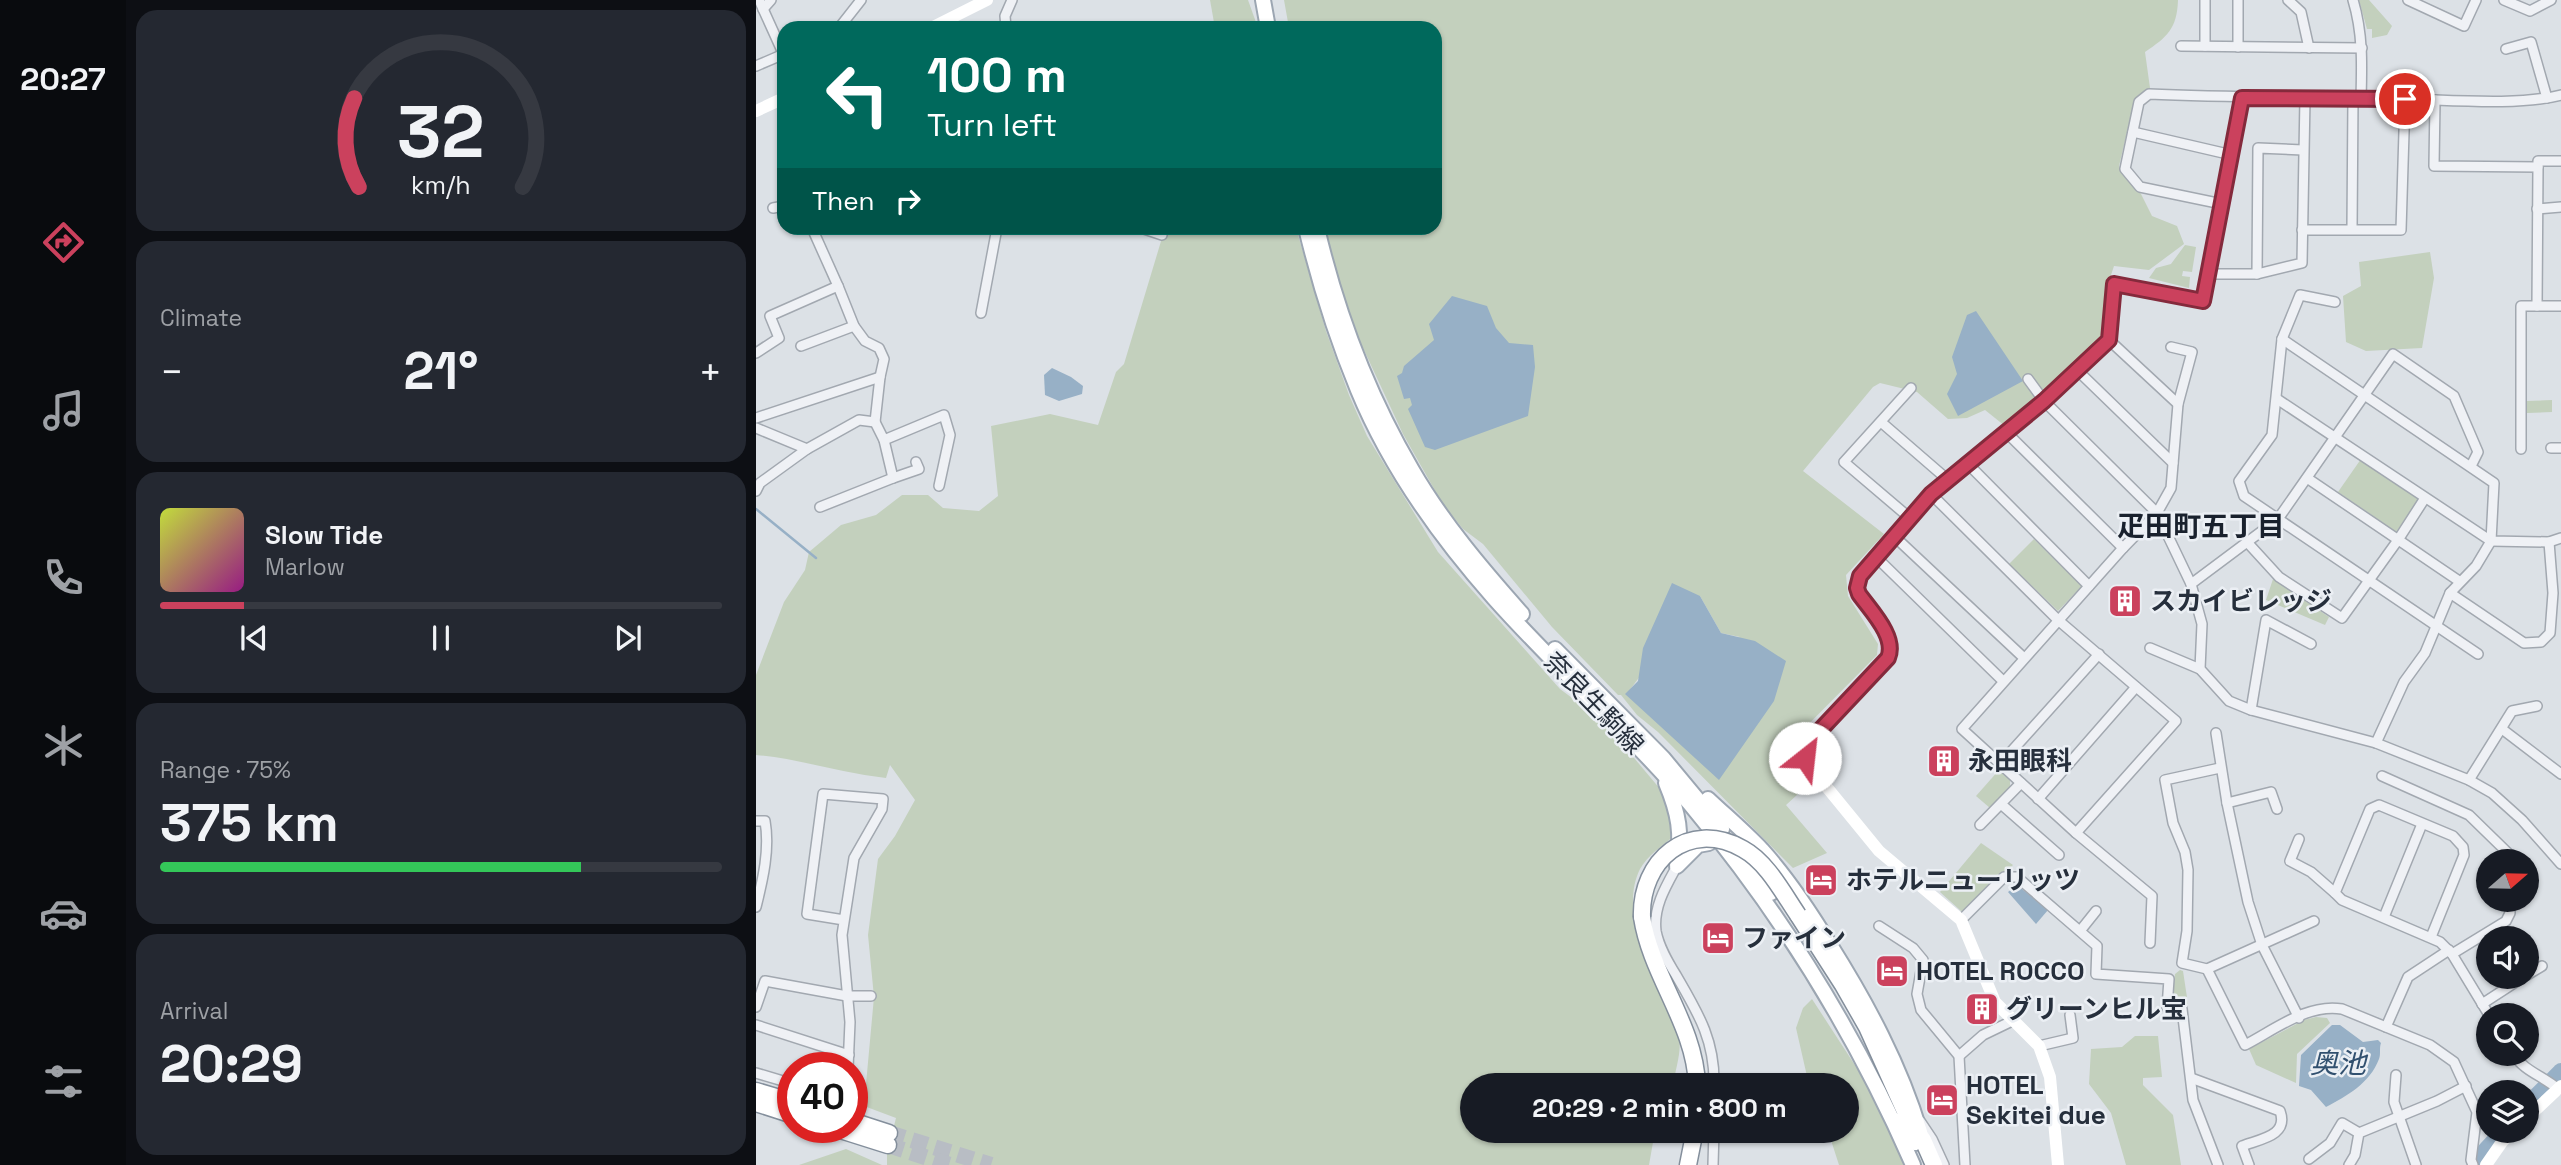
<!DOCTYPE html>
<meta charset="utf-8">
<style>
body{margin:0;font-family:"Space Grotesk","Noto Sans JP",sans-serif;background:#242831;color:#f1f3f6;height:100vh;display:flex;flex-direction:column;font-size:26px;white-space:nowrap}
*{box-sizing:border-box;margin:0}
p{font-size:23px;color:#9ea1a6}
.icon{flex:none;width:38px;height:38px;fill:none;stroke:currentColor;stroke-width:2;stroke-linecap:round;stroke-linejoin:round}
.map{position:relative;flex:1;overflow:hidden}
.side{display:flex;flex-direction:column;gap:10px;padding:10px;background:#0d0f14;width:630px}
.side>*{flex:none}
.hud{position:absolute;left:21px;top:21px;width:665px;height:214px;border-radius:21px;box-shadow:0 2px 5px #0004;background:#00695c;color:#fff;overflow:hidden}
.needle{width:46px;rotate:70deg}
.fabs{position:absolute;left:1720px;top:849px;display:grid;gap:14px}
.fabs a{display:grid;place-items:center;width:63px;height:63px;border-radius:50%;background:#171b24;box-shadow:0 2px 5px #0004;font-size:35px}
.speed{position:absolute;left:21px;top:1052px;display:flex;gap:14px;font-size:35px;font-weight:700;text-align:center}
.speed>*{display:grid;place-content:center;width:91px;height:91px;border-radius:50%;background:#171b24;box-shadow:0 2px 5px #0004;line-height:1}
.speed .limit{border:10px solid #d22;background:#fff;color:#111}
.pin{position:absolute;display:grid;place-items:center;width:60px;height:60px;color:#fff;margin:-30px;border:4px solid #fff;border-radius:50%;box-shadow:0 2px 7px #0007}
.me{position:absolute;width:77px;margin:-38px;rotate:29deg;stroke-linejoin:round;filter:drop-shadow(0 0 5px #0008)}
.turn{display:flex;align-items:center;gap:24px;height:147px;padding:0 35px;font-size:32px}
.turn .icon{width:91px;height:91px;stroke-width:2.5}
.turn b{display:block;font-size:49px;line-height:60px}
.then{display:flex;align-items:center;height:66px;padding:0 35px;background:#0003;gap:14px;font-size:26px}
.big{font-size:52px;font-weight:700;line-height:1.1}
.side .card{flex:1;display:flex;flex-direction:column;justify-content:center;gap:10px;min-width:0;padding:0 24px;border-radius:21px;background:#242831}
.side .dial{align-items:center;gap:0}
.dial svg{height:182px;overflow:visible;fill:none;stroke:#363941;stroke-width:7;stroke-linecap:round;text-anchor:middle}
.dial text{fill:#f1f3f6;stroke:none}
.song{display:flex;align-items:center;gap:21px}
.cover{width:84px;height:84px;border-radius:10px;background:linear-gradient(135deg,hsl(70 70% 55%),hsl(310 70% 35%))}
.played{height:7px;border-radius:4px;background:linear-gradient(90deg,#cb415d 15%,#363941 15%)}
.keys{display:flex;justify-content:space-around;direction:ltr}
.heat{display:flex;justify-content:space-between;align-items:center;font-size:38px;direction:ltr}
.charge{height:10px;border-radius:5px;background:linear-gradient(90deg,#34c759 75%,#363941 0)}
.trip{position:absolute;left:704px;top:1073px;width:399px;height:70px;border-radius:35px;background:#171b24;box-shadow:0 2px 5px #0004;font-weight:700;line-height:70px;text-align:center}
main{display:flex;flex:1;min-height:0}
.tabs{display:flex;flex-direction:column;width:126px;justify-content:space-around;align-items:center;background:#090b0e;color:#9ea1a6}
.tabs .icon{width:49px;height:49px}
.tabs .on{color:#cb415d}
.tabs b{font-size:32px;color:#f1f3f6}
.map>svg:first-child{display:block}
.green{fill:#c3d0bd;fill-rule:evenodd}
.water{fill:#97b0c6}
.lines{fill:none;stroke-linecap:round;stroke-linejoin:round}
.stream{stroke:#97b0c6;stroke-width:2.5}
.river{stroke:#97b0c6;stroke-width:16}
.highway-tunnel{stroke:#b8bdc4;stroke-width:16;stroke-dasharray:16 8;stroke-linecap:butt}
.street-casing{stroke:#a2a8b0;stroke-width:12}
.primary-casing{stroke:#9ca6b2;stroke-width:18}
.highway-casing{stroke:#848f9c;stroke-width:19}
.street{stroke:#eff1f5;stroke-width:9}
.secondary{stroke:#fff;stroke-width:12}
.primary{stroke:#fff;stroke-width:14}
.highway{stroke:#fff;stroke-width:16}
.highway-bridge-casing{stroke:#848f9c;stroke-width:19;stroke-linecap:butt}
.highway-bridge{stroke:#fff;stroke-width:16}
.route-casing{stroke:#842a3c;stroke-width:18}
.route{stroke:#cb415d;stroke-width:12}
.labels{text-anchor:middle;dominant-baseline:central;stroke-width:5;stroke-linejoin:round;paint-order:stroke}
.poi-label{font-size:26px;font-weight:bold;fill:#262f3c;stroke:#ebeff4;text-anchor:start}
.street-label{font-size:26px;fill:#262f3c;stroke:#ebeff4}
.neighbourhood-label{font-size:28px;font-weight:bold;fill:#19212d;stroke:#ebeff4}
.water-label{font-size:28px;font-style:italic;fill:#31506f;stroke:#ebeff4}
</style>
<main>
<nav class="tabs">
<b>20:27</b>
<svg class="icon on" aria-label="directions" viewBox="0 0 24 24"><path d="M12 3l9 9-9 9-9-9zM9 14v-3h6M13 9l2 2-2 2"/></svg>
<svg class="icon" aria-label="music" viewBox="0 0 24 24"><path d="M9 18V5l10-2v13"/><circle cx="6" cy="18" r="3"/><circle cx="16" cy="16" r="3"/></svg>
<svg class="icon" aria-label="phone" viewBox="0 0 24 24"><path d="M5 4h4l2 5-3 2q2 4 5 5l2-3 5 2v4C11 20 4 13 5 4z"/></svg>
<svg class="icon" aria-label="climate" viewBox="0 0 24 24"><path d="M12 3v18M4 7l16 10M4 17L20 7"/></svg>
<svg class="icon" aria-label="car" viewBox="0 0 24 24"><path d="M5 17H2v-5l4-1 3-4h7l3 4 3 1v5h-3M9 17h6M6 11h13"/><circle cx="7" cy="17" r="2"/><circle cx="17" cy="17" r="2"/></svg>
<svg class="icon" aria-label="filters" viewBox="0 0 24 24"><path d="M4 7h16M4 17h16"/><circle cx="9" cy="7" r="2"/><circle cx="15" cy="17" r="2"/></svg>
</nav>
<section class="side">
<div class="card dial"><svg viewBox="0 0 100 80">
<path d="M14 69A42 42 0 1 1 86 69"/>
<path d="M14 69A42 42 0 0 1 12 30" stroke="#cb415d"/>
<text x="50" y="56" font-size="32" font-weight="700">32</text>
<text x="50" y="72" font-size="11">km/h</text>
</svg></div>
<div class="card"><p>Climate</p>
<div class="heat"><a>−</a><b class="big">21°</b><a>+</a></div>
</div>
<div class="card">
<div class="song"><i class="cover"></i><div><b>Slow Tide</b><p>Marlow</p></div></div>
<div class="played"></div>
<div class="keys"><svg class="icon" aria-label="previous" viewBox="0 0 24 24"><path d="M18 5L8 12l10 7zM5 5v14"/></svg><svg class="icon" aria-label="pause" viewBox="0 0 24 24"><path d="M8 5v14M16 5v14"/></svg><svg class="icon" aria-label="next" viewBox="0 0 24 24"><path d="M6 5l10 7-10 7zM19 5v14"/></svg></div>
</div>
<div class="card"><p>Range · 75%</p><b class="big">375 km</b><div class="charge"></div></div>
<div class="card"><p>Arrival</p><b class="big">20:29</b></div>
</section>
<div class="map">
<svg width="1805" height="1165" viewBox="0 0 1805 1165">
<rect width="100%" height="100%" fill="#dce1e6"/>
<g class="green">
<polygon points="454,0 492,0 502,28 459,28"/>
<path d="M528,0H1422C1421,29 1411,37 1389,52L1394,88L1378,103L1363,166L1385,194L1396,216L1421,226L1428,244L1393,270L1358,266L1355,275L1350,338L1249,426L1229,410L1211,418L1192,419L1161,392L1124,383L1117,387L1047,471L1128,534L1090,575L1092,596L1122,644L1121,655L1025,752L1053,784L1030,805L1071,853L1037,868L902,732L881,715L865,695H862L796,627L727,544L707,529L686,503L647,434L601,335L566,228H679V28H533ZM944,596L965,633L984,637L870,695Z"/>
<polygon points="1603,0 1613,0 1636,26 1631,35 1616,38 1616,29 1611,29"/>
<path d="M409,228H540L570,331L593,395L611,436L682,552L804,689L847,721L910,796L918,836C906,846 892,855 884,869C858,922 912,989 923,1037C926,1051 919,1071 917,1085H716V1130L899,1131L893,1165H131V1154L140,1118L108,1106L118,997L112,935L122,859L139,836L159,800L134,765L130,778C86,773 44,759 0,755V675L28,602L49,570L53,552L85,525L120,515L146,495H172L187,508L223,511L242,496L235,426L294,414L342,425L360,372L368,364Z"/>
<polygon points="1429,245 1440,247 1436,272 1427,271 1426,276 1434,277 1433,288 1393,278 1400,268 1415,264"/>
<polygon points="1674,252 1678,278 1666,348 1610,351 1590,342 1587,296 1605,286 1603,262"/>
<polygon points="1796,400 1796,412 1771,413 1770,401"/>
<polygon points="1605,459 1663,499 1640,532 1582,492"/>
<polygon points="1278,539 1326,586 1302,611 1253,564"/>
<polygon points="1517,579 1573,617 1569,625 1510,600"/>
<polygon points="1243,770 1254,780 1254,787 1234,808 1220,796"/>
<polygon points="1225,843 1257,865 1211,910 1205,911 1184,892"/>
<polygon points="1424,970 1427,971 1432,1004 1422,1003 1416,998 1419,974"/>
<polygon points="1056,999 1106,1076 1151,1165 1083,1165 1072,1131 1090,1130 1090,1085 1053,1085 1040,1028 1047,1008"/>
<polygon points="1560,1017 1571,1018 1574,1023 1541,1054 1540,1083 1500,1065 1493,1049 1548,1020"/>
<polygon points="1379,1036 1402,1036 1406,1077 1387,1078 1387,1085 1417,1115 1425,1165 1370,1165 1355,1113 1333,1084 1335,1049 1366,1047"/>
<polygon points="90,1149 126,1165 43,1165"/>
</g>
<g class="water">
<polygon points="696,296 731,306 740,328 753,343 777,345 779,367 772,416 679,450 669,447 652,409 656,405 654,398 648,399 641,376 646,373 648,366 678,340 673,324"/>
<polygon points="1220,311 1267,381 1202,416 1191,394 1201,374 1196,357 1211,315"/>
<polygon points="296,368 315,377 327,386 326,394 303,401 289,395 288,375"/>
<polygon points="916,583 944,596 965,633 999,641 1030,661 1018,701 963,780 869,694 882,681 887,648"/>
<polygon points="1261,885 1292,910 1280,924 1252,892"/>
<path d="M1576,1025H1584L1607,1042L1622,1040L1625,1043C1623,1048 1625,1054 1623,1059C1614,1083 1591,1096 1570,1107L1555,1090L1543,1086L1545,1055Z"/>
</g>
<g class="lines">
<polyline class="stream" points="0,509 60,558"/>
<g class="river">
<polyline points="1771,1105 1805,1071"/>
<polyline points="1720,1165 1723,1157 1748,1130"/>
</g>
<g class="highway-tunnel">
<polyline points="133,1133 235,1165"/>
<polyline points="132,1145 194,1165"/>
</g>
<g class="street-casing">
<g id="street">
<polyline points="3,0 27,53"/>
<polyline points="1482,0 1482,47"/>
<polyline points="1532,0 1545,12 1553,48"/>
<path d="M1597,0C1607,33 1606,65 1605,98"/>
<polyline points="1652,0 1708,26 1720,0"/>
<polyline points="1748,0 1774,11 1795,0"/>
<polyline points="7,9 15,0"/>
<polyline points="83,28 105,0"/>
<polyline points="250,28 249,16 256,0"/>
<polyline points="1425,46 1606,48"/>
<polyline points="1449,46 1449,0"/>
<polyline points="1750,49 1775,42 1791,98"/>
<polyline points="0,66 28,54"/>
<polyline points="1679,100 1678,166 1782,167 1781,306"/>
<polyline points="1377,132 1476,155"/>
<polyline points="1782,167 1782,161 1805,161"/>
<path d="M1466,204L1384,187L1369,169L1383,102L1393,94C1478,98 1564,97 1650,99C1695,100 1763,106 1805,95"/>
<polyline points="17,208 28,206"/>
<polyline points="1781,209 1805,207"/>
<polyline points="56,228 82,286"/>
<polyline points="385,228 406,235"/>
<polyline points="1596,229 1597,98"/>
<polyline points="1546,230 1645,230 1649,99"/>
<polyline points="1453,274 1501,274 1546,263 1549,98"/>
<polyline points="1501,274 1502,148 1547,150"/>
<polyline points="1579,302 1544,295 1526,339 1516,435 1483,481 1488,496 1722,654"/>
<polyline points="225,313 241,228"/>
<polyline points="1526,339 1738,483 1735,541 1720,566 1694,593 1669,653 1648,682 1620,743"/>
<polyline points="1353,340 1422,404"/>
<polyline points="45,346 98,326"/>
<polyline points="0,353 23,338 14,316 82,286 98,326 109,341 123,348 128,359 124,377"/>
<polyline points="1320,369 1417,463"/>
<polyline points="1272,379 1288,401 1401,513 1435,584 1446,624 1444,669 1473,701 1495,710 1620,743 1713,780 1736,793 1766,820 1805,864"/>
<polyline points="1521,399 1735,541 1793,542 1805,538"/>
<polyline points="0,418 124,377 119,422 103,420 51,449 4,483 0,491"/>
<polyline points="1125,422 1192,480"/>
<polyline points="0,428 51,449"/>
<polyline points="1251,433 1367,548"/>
<polyline points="128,440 188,415 194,435 183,486"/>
<polyline points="1795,448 1805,448"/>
<polyline points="1765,449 1765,306 1805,306"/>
<polyline points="1212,464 1333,586"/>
<polyline points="137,478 163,469 160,462"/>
<polyline points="1551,478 1703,581"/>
<polyline points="1175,494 1302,620 1420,721 1320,833"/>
<polyline points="64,507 137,478 128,440 119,422"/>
<polyline points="1155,519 1088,462 1155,388"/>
<polyline points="1139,537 1268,658"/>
<polyline points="1491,542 1523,577 1586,618 1642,540 1669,498"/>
<polyline points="1435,584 1522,519 1637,354 1698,396 1722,452 1715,466"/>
<polyline points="1694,593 1768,643 1785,642 1794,633 1797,593 1793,542"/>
<polyline points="1394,648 1444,669"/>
<polyline points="1247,681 1121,558 1175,494 1288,401 1353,340 1358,284 1447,301 1486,98"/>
<polyline points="1495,710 1510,620 1555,644"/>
<polyline points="1746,729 1805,774"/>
<polyline points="1460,733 1471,803"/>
<polyline points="1244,764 1343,654"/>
<polyline points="1464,768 1409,780 1417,823 1429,852 1432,870 1431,931 1426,963 1451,969 1558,921"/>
<polyline points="1626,776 1713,815 1755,856 1756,861"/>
<polyline points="1713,780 1756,711 1781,706"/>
<polyline points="1282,799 1380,687"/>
<polyline points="1245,804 1303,855"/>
<polyline points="1521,809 1515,792 1471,803 1492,902 1506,945 1543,1018"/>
<path d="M0,821H9C14,849 7,879 0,907"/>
<polyline points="1224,825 1265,783"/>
<polyline points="1543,839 1534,861 1555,872 1579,893"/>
<path d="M921,866C910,886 897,907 900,931C903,947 912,962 920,975C942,1013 959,1040 958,1085"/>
<polyline points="1628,917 1666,824"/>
<polyline points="88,920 51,914 67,794 127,799 126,809 98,858 86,935 94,1022 92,1068"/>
<polyline points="1205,920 1248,877 1261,877 1341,946 1340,974 1413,979 1411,1008 1426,1009 1437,1100 1462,1165"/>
<polyline points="1123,926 1157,948 1167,960 1161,994 1165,1010 1203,1056 1209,1165"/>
<polyline points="1324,931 1340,911"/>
<polyline points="1675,937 1708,855 1707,847 1697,836 1623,805 1614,809 1579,893 1586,900 1684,942 1696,954 1733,1015"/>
<polyline points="1394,943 1396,896 1320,833 1206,729 1367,548 1401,513 1415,488 1422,404 1436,352 1415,347"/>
<polyline points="1696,954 1750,921 1754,913 1753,900"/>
<path d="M1451,969L1489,1045C1518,1030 1552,1003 1586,1009L1674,1045L1698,1062L1721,1112L1715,1160L1717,1165"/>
<polyline points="1771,975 1786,966"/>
<polyline points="1726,1004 1769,976"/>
<polyline points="0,1007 9,981 91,996 115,996"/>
<polyline points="0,1025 93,1055"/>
<polyline points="1630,1027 1652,977 1693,950"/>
<polyline points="1283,1046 1317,1038 1314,1015"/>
<path d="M1757,1054C1768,1071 1787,1076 1802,1089"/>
<polyline points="1203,1056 1227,1035 1256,1021"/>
<polyline points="0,1073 37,1084"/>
<polyline points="1640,1075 1638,1102 1660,1165"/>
<path d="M1435,1078L1524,1111C1533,1136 1504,1139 1486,1146L1493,1165"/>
<polyline points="1164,1121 1176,1139 1188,1165"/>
<polyline points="1553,1159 1574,1143 1586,1123 1603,1133"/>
<polyline points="957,1165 958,1130"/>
<polyline points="1593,1165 1599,1155 1603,1133 1681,1101 1710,1086"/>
</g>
</g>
<g class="primary-casing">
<g id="primary">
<polyline points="507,0 512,28"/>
<path d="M550,228C563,282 580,337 602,390C633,465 684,537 738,598C801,669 873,732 934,804C1025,913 1100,1034 1157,1165"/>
<path d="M561,228C581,313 612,395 656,470C686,522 726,569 766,614"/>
<polyline points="799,649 907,758 966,829"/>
<path d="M910,783C923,814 926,833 921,866L942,845L953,843"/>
<path d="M952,799C970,816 989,832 1006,850C1032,879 1054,912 1074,945C1111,1004 1144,1065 1164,1132"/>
<polyline points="981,848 1015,893"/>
<polyline points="1146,1119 1159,1143"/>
</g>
</g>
<g class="highway-casing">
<g id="highway">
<polyline points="1042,915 1087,985 1111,1027 1152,1118 1167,1140 1178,1165"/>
<path d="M886,917C895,976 939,1025 941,1085"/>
<polyline points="0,1091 37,1102"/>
<polyline points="0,1103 37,1115"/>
<polyline points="96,1121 133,1133"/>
<polyline points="75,1127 132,1145"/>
<polyline points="932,1165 939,1130"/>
</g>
</g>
<use href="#street" class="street"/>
<g class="secondary">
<polyline points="175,28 231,0"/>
<polyline points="0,111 28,98"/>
<path d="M1121,558L1104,576L1102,588C1108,611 1143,634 1132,658L1052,743L1048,752L1051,763L1123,851L1205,920L1239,1002L1283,1046L1294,1077L1302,1165"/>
<polyline points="1771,1118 1805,1086"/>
<polyline points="1730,1165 1746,1142 1758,1130"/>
</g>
<use href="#primary" class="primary"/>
<use href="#highway" class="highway"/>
<g class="highway-bridge-casing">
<path id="highway-bridge" d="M886,917C884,861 932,818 987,849C1011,862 1027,893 1042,915"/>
</g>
<use href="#highway-bridge" class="highway-bridge"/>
</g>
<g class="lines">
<g class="route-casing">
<path id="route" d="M1049,758L1048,752L1052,743L1132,658C1141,637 1115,611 1103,594L1101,588L1104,576L1175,494L1288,401L1353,340L1358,284L1447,301L1486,98L1649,99"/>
</g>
<use href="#route" class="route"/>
</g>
<defs>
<g id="building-square" transform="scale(1.75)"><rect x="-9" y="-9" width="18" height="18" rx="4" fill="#cb415d" stroke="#ebeff4"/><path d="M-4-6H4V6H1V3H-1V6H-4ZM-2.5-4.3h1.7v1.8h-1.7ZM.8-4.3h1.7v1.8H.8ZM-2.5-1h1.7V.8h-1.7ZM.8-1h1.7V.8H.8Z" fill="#fff"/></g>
<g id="hotel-square" transform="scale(1.75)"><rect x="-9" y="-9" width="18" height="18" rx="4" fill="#cb415d" stroke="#ebeff4"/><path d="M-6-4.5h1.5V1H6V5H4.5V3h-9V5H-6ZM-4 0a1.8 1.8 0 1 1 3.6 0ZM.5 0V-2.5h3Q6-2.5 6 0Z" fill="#fff"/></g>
</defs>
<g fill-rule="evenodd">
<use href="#building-square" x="1369" y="601"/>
<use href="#building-square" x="1188" y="761"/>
<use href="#hotel-square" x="1065" y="880"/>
<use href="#hotel-square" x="962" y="938"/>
<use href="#hotel-square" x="1136" y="971"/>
<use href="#building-square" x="1226" y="1009"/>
<use href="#hotel-square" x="1186" y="1100"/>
</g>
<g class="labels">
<g class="poi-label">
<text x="1394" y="601">スカイビレッジ</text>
<text x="1212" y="761">永田眼科</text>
<text x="1090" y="880">ホテルニューリッツ</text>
<text x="986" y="938">ファイン</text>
<text x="1160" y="971">HOTEL ROCCO</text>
<text x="1250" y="1009">グリーンヒル宝</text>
<text x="1210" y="1085">HOTEL<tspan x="1210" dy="30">Sekitei due</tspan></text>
</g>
<g class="street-label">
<text transform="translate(838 703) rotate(46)">奈良生駒線</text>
</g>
<g class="neighbourhood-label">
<text x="1445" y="526">疋田町五丁目</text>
</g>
<g class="water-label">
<text x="1582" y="1063">奥池</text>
</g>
</g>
</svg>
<div class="fabs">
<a><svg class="needle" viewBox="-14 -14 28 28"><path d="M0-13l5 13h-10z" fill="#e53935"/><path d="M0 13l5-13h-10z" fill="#9ea1a6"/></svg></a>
<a><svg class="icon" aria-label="sound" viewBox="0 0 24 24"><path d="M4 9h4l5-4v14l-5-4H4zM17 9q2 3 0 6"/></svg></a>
<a><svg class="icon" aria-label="search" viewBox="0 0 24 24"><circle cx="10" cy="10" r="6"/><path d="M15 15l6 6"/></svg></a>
<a><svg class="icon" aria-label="layers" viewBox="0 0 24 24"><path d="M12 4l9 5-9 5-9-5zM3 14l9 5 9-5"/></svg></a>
</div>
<div class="speed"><div class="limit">40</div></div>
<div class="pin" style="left:1649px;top:99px;background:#d93025"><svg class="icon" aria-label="arrive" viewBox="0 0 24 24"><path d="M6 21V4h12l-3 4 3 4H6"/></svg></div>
<svg class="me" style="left:1049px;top:758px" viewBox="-20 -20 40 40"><circle r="19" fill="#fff"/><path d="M0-13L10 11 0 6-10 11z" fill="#cb415d"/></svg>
<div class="trip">20:29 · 2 min · 800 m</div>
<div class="hud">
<div class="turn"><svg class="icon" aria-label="left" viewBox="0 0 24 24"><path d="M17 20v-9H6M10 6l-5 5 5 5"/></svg><div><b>100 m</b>Turn left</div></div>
<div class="then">Then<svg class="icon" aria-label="right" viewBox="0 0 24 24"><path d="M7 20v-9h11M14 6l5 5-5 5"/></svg></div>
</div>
</div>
</main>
